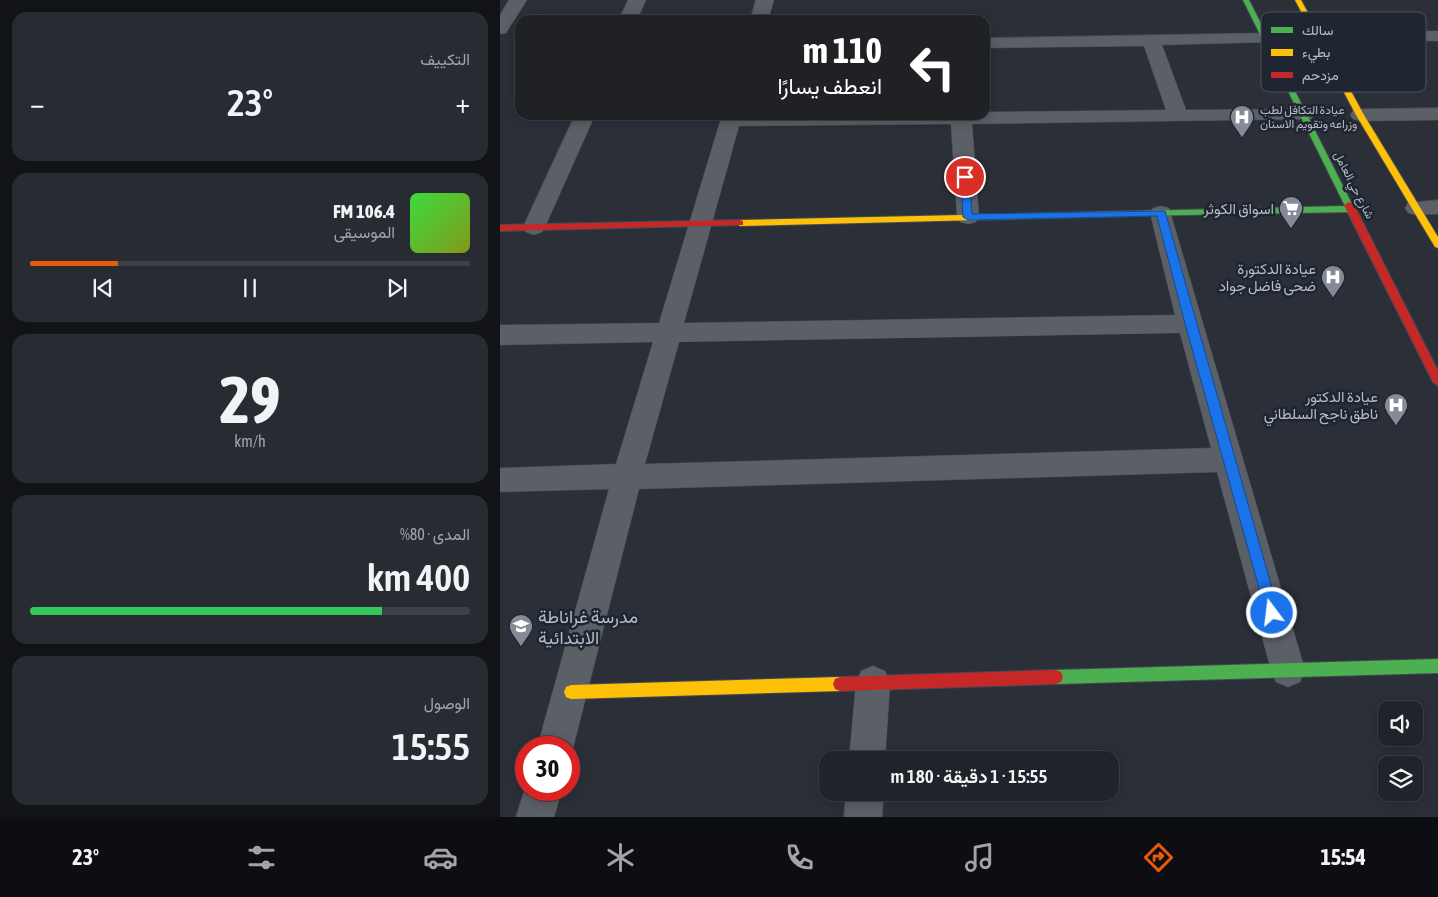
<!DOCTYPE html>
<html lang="ar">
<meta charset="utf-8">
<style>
body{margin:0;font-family:"Asap Condensed",Vazirmatn,sans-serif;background:#282b32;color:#f1f3f6;direction:rtl;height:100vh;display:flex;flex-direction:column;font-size:19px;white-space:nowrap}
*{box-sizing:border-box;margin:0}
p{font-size:16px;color:#a2a4a8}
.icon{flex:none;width:28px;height:28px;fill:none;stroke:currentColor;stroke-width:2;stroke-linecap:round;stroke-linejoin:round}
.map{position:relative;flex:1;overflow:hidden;direction:ltr}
.drawer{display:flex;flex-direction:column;gap:12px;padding:12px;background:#121317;width:500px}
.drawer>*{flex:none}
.guide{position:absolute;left:15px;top:15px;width:475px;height:105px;border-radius:15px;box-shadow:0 2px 12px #0003,0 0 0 1px #3d4047;direction:rtl;background:#202124;color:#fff;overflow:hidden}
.controls{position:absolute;left:878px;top:701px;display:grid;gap:10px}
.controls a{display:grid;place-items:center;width:45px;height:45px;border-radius:10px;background:#20232a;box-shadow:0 2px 12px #0003,0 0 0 1px #3d4047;font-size:25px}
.speed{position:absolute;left:15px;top:736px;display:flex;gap:10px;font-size:25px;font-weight:700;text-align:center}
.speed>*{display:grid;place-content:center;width:65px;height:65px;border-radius:50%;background:#20232a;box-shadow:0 2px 12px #0003,0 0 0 1px #3d4047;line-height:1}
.speed .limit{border:8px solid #d22;background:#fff;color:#111}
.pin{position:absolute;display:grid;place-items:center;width:42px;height:42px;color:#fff;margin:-21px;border:2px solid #fff;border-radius:50%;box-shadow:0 1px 5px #0007}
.me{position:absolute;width:55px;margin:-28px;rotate:345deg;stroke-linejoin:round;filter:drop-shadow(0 0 4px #0008)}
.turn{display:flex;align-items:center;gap:18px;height:105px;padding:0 25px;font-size:22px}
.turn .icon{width:65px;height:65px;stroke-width:2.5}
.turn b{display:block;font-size:35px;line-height:42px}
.big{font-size:38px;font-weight:600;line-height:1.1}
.drawer .card{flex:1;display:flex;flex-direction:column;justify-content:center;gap:8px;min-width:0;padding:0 18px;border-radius:15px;background:#282b32}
.drawer .dial{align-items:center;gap:0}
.dial b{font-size:65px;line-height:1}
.song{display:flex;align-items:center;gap:15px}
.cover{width:60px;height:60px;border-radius:8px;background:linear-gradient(135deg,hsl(120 70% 55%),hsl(70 70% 35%))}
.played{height:5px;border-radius:2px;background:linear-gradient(90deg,#ea580c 20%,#3d4047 20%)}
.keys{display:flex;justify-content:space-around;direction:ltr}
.heat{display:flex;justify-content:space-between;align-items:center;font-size:28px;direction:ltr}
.charge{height:8px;border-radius:4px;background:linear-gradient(90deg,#34c759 80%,#3d4047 0)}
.trip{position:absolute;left:319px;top:751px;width:300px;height:50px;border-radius:15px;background:#20232a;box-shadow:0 2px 12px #0003,0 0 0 1px #3d4047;font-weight:600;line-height:50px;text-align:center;direction:rtl}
.tab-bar{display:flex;height:80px;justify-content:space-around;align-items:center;background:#0d0e11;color:#a2a4a8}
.tab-bar .icon{width:35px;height:35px}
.tab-bar .on{color:#ea580c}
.tab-bar b{font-size:22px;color:#f1f3f6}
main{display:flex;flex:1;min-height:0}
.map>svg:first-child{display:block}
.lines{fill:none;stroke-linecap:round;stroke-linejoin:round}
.street-casing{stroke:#464a52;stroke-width:1}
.fast-casing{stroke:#464a52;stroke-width:2}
.slow-casing{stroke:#464a52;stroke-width:2}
.jam-casing{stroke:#464a52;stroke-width:2}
.street{fill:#5b5f66;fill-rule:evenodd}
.fast{fill:#4caf50;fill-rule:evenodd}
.slow{fill:#ffc107;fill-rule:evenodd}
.jam{fill:#c62828;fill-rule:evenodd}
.route{fill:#1a73e8;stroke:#114b97}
.labels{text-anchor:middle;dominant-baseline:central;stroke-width:5;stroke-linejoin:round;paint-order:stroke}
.far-poi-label{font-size:12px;fill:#b6bcc8;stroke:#1f2632;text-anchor:start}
.far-street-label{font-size:12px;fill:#b6bcc8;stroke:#1f2632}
.poi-label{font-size:15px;fill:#b6bcc8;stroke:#1f2632;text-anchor:end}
.near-poi-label{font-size:18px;fill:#b6bcc8;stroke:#1f2632;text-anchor:start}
.key{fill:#1f2632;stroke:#4c535f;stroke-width:1}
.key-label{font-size:14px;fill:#b6bcc8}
</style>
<main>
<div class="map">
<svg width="938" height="817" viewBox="0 0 938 817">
<rect width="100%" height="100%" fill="#2b2f38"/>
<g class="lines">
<g class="street-casing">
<g id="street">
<polygon points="9,0 27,0 6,33 0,34 0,15"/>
<polygon points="128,0 146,0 137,20 119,20"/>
<polygon points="256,0 274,0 268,20 250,20"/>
<polygon points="817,31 938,31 938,41 811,40 808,36 811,32"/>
<path d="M765,33L771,34L774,38L771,42L662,45L686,110L804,109L811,111L814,115L811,119L472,124L479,217L476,222L468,224L460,222L457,217L451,124L239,126L184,323L675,315L650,213L653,208L661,206L669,208L805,670L800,682L788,687L776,682L771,670L717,472L139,489L73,748L69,758V748H37L109,489L0,492V468L116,464L153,342L0,345V325L159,323L222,115H485V112L666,110L644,46L485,48V38ZM680,333L711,448L145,464L179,342Z"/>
<polygon points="938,108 938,120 860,121 853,119 850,115 853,111 860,109"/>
<polygon points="75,115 95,115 45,227 42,232 34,235 26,232 23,227"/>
<polygon points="938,200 938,214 916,215 908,213 905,208 908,203"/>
<polygon points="373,666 385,671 390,683 385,760 349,760 356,683 361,671"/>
<polygon points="26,785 26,790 62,790 54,817 16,817"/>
<polygon points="346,792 384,792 382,817 344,817"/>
</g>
</g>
<g class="fast-casing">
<g id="fast">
<polygon points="743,0 749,0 853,206 857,209 852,212 630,216 628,214 633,211 845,206"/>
<polygon points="938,659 938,673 556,684 551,682 549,677 551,672 556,670"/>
</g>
</g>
<g class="slow-casing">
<g id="slow">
<polygon points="795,0 801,0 864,115 938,237 938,248 935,247 856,115"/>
<polygon points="633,211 638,214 636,216 240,226 235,223 240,220"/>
<polygon points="340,677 345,679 347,684 345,689 340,691 71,699 66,697 64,692 66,687 71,685"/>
</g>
</g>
<g class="jam-casing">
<g id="jam">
<polygon points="849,202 854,205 938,371 938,386 933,382 844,205"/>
<polygon points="240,220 243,221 243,225 0,231 0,225"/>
<polygon points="556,670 561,672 563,677 561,682 556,684 340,691 335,689 333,684 335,679 340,677"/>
</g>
</g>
<use href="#street" class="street"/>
<use href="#fast" class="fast"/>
<use href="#slow" class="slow"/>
<use href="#jam" class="jam"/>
</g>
<polygon class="route" points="465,174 469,177 472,214 665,211 779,613 777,618 772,619 768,618 766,613 685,324 657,216 468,220 463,217 461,177"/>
<defs>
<g id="hospital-pin" transform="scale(1.25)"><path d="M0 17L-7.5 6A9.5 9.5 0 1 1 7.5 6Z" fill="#858b96" stroke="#1f2632"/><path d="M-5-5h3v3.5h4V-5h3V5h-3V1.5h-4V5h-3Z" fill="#fff"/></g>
<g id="supermarket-pin" transform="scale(1.25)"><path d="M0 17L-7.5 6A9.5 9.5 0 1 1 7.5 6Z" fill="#858b96" stroke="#1f2632"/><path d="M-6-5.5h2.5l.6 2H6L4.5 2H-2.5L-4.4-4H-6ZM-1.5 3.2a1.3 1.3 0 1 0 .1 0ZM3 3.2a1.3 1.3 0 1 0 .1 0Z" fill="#fff"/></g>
<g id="school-pin" transform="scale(1.25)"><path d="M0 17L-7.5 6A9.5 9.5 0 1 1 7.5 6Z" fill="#858b96" stroke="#1f2632"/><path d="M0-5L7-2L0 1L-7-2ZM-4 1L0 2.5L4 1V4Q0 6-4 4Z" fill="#fff"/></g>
</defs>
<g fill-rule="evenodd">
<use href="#hospital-pin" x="742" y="117"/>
<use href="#supermarket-pin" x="791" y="208"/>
<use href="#hospital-pin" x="833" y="277"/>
<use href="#hospital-pin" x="896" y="405"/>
<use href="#school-pin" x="21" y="626"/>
</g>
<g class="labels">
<g class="far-poi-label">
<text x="760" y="110">عيادة التكافل لطب<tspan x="760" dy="14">وزراعه وتقويم الاسنان</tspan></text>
</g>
<g class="far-street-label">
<text transform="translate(854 185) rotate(63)">شارع حي العامل</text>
</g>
<g class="poi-label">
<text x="774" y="208">اسواق الكوثر</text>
<text x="816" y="268">عيادة الدكتورة<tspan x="816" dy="17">ضحى فاضل جواد</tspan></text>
<text x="878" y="396">عيادة الدكتور<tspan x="878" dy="17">ناطق ناجح السلطاني</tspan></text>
</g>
<g class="near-poi-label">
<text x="38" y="616">مدرسة غراناطة<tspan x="38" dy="21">الابتدائية</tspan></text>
</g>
</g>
<rect x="761" y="12" width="165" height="80" rx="8" class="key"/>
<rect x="771" y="27" width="22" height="6" fill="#4caf50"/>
<rect x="771" y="49" width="22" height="7" fill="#ffc107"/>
<rect x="771" y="72" width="22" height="6" fill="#c62828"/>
<g class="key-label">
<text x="802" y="35">سالك</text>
<text x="802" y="57">بطيء</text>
<text x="802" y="80">مزدحم</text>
</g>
</svg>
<div class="controls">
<a><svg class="icon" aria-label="sound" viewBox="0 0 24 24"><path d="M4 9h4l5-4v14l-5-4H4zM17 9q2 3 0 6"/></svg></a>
<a><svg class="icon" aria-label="layers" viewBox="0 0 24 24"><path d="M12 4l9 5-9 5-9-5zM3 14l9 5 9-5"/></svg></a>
</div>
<div class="speed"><div class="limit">30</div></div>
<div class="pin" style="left:465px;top:177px;background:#d93025"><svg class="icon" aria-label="arrive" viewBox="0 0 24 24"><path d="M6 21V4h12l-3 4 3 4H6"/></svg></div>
<svg class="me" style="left:772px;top:613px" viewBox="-20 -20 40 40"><circle r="17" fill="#1a73e8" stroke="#fff" stroke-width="3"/><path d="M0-11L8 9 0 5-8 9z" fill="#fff"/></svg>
<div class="trip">15:55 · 1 دقيقة · 180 m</div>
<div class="guide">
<div class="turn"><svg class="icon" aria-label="left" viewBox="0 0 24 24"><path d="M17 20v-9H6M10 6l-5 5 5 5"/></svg><div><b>110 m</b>انعطف يسارًا</div></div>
</div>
</div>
<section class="drawer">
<div class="card"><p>التكييف</p>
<div class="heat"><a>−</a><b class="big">23°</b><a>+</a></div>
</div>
<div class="card">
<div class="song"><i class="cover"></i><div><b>106.4 FM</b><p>الموسيقى</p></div></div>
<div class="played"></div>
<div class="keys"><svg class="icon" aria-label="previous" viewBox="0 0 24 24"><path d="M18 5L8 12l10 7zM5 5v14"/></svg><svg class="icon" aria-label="pause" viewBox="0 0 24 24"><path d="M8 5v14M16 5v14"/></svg><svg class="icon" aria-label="next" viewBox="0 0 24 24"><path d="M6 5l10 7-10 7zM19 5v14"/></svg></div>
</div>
<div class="card dial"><b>29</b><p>km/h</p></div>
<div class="card"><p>المدى · 80%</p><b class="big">400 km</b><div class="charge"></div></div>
<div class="card"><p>الوصول</p><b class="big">15:55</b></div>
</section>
</main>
<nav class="tab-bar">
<b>15:54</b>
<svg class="icon on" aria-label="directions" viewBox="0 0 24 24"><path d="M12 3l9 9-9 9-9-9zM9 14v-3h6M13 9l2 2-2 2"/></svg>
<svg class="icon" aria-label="music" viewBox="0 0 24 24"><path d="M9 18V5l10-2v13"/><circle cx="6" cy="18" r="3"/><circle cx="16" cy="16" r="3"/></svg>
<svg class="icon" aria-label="phone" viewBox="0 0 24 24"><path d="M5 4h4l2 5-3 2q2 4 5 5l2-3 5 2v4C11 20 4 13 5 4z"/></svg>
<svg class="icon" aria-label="climate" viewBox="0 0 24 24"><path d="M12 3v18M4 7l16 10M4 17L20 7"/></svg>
<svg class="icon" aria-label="car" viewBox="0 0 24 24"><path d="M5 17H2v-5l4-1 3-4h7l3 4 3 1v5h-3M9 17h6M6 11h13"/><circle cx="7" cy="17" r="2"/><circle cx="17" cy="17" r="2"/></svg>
<svg class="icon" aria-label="filters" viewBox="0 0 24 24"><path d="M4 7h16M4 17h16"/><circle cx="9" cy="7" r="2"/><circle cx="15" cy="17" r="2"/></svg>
<b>23°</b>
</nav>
